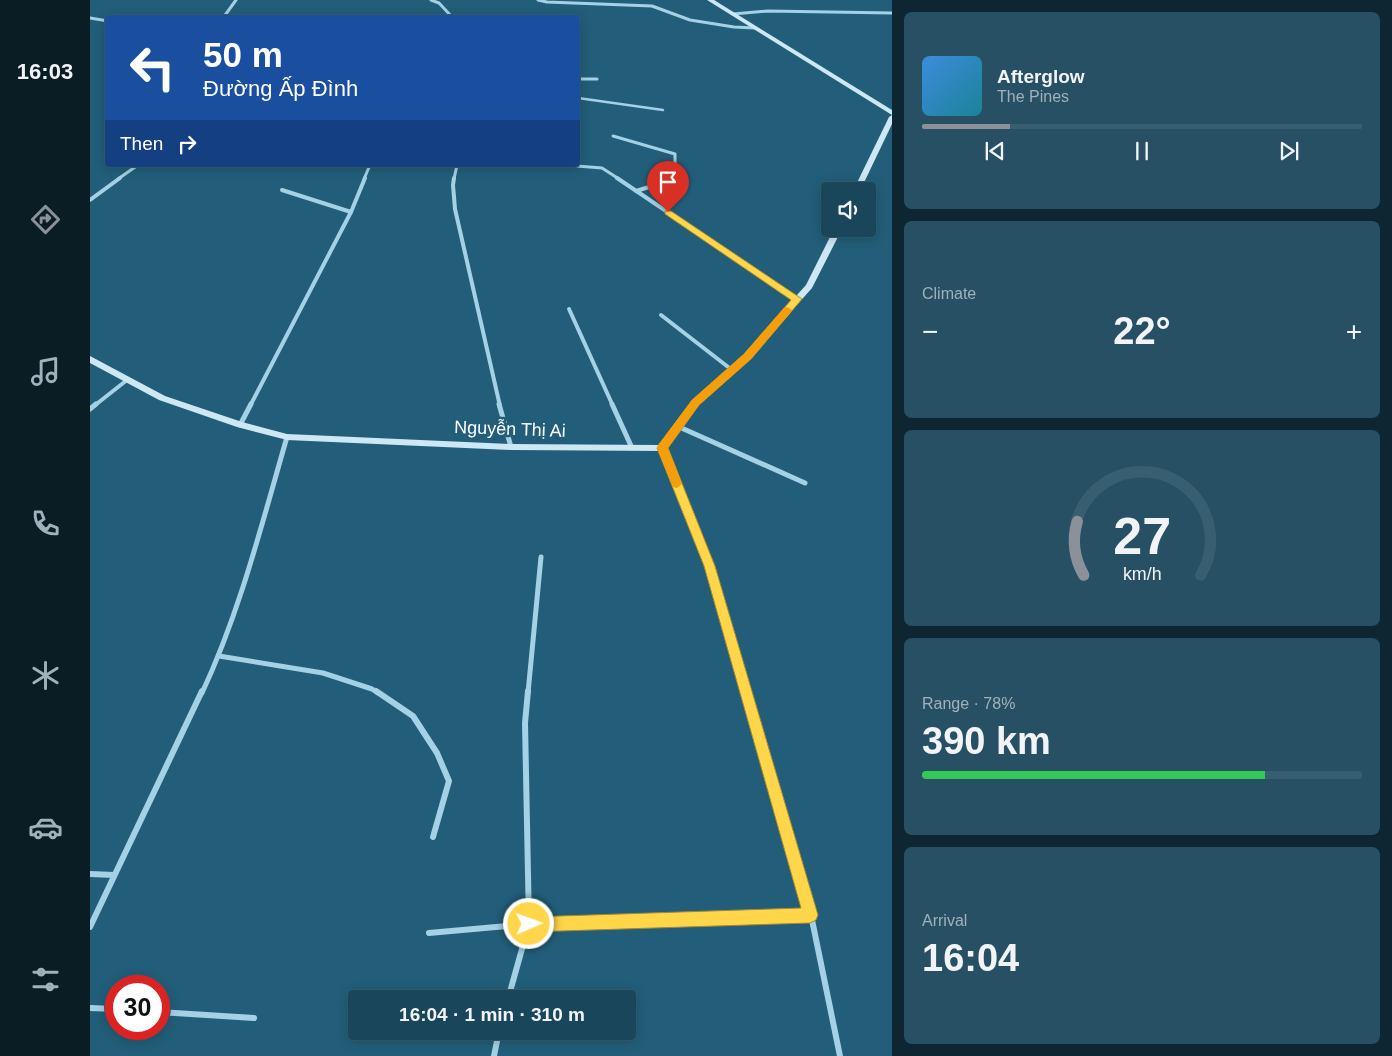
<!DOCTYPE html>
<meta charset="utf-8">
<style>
body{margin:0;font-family:Arial,sans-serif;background:#275064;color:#f1f3f6;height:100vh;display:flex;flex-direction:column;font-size:19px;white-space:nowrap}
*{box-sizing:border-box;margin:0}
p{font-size:16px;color:#9fb1bb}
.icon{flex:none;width:28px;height:28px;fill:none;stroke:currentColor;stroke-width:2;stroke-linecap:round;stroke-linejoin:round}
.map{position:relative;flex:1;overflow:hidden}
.details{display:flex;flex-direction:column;gap:12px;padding:12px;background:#0e2632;width:500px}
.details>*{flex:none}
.hud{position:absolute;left:15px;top:15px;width:475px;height:152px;border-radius:5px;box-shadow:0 2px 12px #0003,0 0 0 1px #385e71;background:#1a4fa0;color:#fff;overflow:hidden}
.tools{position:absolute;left:731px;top:182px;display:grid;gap:10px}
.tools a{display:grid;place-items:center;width:55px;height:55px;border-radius:5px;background:#1a465b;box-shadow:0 2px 12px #0003,0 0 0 1px #385e71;font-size:25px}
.speed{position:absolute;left:15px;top:975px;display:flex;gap:10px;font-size:25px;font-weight:700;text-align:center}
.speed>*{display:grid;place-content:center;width:65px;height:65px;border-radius:50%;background:#1a465b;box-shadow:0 2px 12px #0003,0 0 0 1px #385e71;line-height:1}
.speed .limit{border:8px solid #d22;background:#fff;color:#111}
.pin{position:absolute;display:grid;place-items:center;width:42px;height:42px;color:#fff;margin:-51px -21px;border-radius:50% 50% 50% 0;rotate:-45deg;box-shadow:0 0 5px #0007}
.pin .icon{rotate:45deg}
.me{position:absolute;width:55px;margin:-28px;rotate:88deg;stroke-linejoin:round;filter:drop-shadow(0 0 4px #0008)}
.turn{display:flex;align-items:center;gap:18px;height:105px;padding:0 15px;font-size:22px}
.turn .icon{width:65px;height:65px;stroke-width:2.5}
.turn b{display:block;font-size:35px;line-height:42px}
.then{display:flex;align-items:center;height:48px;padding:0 15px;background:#0003;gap:10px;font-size:19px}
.big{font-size:38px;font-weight:600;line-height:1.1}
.details .tile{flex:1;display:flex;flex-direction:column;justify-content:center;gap:8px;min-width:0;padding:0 18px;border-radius:8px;background:#275064}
.details .dial{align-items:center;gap:0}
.dial svg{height:130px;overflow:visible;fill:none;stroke:#385e71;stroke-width:7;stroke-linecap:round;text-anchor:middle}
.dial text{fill:#f1f3f6;stroke:none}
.song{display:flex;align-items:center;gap:15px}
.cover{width:60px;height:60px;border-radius:8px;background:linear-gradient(135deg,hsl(210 70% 55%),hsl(190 70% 35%))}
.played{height:5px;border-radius:2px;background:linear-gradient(90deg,#8c9099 20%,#385e71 20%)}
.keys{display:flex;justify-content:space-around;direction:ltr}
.heat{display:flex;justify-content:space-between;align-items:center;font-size:28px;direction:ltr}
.charge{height:8px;border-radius:4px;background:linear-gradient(90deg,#34c759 78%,#385e71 0)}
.trip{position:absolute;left:258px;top:990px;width:288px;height:50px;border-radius:5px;background:#1a465b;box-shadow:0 2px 12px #0003,0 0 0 1px #385e71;font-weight:600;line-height:50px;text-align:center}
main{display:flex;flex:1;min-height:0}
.menu{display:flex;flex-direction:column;width:90px;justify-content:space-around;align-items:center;background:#0a1c24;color:#9fb1bb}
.menu .icon{width:35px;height:35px}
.menu .on{color:#8c9099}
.menu b{font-size:22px;color:#f1f3f6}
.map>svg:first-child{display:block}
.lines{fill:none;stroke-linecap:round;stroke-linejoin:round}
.lane{stroke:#a4d1e5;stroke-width:2.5}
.street-far3{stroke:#a4d1e5;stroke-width:3}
.street-far2{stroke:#a4d1e5;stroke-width:4}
.street-far1{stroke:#a4d1e5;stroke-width:5}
.street{stroke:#a4d1e5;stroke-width:6}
.secondary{fill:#cde8f4;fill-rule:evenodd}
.route{fill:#ffd54a;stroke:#a68a30}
.slow{fill:#f59e0b}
.labels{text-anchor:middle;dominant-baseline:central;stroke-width:5;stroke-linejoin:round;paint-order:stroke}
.street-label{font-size:18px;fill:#fff;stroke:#225e79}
</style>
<main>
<nav class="menu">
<b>16:03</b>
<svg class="icon on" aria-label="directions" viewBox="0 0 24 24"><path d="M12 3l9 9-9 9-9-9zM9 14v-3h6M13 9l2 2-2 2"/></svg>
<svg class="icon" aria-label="music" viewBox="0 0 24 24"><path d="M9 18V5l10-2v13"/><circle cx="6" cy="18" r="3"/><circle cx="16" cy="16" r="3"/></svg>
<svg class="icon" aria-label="phone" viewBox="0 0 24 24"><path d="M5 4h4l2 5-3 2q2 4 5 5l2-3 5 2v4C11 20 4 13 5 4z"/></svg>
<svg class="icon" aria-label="climate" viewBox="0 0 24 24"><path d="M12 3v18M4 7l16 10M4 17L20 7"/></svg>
<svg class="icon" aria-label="car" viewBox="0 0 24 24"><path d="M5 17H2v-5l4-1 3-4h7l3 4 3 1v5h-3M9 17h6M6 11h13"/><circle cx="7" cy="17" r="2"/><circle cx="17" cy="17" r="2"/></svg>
<svg class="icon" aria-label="filters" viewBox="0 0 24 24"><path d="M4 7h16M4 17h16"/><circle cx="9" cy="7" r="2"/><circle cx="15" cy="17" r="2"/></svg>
</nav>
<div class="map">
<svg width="802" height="1056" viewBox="0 0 802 1056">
<rect width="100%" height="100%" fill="#225e79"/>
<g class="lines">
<polyline class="lane" points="488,98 573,110"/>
<g class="street-far3">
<polyline points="341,0 349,3 363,18"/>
<polyline points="448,0 457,2 562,6 600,20 644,27 665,28"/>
<polyline points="643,14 678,11 802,13"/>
<polyline points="0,18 18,21"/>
<polyline points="133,18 146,0"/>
<polyline points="488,79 507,79"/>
<polyline points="523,136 585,154 585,168 574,179"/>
<polyline points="474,165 512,168 529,179"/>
<polyline points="28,179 48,165"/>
<polyline points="274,179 280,165"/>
<polyline points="364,179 367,165"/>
</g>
<g class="street-far2">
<polyline points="364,178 363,185 365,209 410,406"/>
<polyline points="527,178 707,299"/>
<polyline points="192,190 261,212"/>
<polyline points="546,191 569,184 575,178"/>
<polyline points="0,200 30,178"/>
<polyline points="479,309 523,406"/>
<polyline points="571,315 642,370"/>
<polyline points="4,406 37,380"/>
<polyline points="160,406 261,212 275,178"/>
</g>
<g class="street-far1">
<polyline points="409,404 421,447"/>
<polyline points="522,404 542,448"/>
<polyline points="0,409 6,404"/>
<polyline points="150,425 161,404"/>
<polyline points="587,426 715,483"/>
<polyline points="572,448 620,566 657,693"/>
<polyline points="129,656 233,673 282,689 288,693"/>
<path d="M112,693C150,612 172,523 197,437"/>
<polyline points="438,693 451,557"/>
</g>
<g class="street">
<polyline points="286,691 323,716 347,753 359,781 343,837"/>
<polyline points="438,691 435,723 439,924 721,915"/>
<polyline points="656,691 721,915 750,1056"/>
<polyline points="0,874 24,875"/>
<polyline points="0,927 112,691"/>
<polyline points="339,933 439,924 418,999"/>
<polyline points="0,1008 26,1009"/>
<polyline points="69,1012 164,1018"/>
<polyline points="404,1056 409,1031"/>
</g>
<g class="secondary">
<polygon points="617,0 624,0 802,110 802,115"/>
<polygon points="802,115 802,124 770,191 763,191 799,117"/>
<polygon points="744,229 752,229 722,288 660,358 609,405 575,450 572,451 421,450 197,440 147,427 69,400 0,363 0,356 75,396 152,422 197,434 421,444 569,445 603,401 654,354 716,285"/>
</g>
</g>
<polygon class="route" points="575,211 581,211 712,299 661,359 609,405 578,448 625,566 728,915 726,920 720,923 439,932 433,930 431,924 433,919 439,917 711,908 614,566 567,448 602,400 654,354 701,300 575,214"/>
<polygon class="slow" points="697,307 702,310 701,312 661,359 609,405 578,448 592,484 587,488 583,487 567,448 568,445 602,400 654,354 694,308"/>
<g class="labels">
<g class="street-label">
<text transform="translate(420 429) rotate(2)">Nguyễn Thị Ai</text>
</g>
</g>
</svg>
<div class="tools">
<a><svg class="icon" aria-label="sound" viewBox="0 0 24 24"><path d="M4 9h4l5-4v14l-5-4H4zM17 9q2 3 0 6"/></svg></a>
</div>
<div class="speed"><div class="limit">30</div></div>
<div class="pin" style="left:578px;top:212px;background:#d93025"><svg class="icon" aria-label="arrive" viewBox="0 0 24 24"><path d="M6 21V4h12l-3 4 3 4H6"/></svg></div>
<svg class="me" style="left:439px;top:924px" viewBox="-20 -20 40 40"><circle r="17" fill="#ffd54a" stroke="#fff" stroke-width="3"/><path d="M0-11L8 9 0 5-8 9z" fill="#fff"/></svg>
<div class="trip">16:04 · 1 min · 310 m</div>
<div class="hud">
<div class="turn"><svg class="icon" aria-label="left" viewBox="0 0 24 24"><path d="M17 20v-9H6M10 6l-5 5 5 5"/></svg><div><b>50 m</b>Đường Ấp Đình</div></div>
<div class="then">Then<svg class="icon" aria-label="right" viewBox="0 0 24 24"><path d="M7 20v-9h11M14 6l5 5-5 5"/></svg></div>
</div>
</div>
<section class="details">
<div class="tile">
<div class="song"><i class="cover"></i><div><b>Afterglow</b><p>The Pines</p></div></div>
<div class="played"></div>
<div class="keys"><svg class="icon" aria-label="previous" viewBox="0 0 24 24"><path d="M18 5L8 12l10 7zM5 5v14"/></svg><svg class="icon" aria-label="pause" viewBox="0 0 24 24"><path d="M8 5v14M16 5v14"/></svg><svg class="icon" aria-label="next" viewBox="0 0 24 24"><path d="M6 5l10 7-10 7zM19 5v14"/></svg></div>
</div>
<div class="tile"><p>Climate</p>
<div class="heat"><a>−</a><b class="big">22°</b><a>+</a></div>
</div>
<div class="tile dial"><svg viewBox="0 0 100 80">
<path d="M14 69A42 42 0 1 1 86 69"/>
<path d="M14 69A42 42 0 0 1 10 36" stroke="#8c9099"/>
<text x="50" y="56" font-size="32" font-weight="700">27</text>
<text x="50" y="72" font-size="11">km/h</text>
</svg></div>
<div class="tile"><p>Range · 78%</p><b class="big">390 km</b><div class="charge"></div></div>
<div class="tile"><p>Arrival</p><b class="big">16:04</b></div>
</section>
</main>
